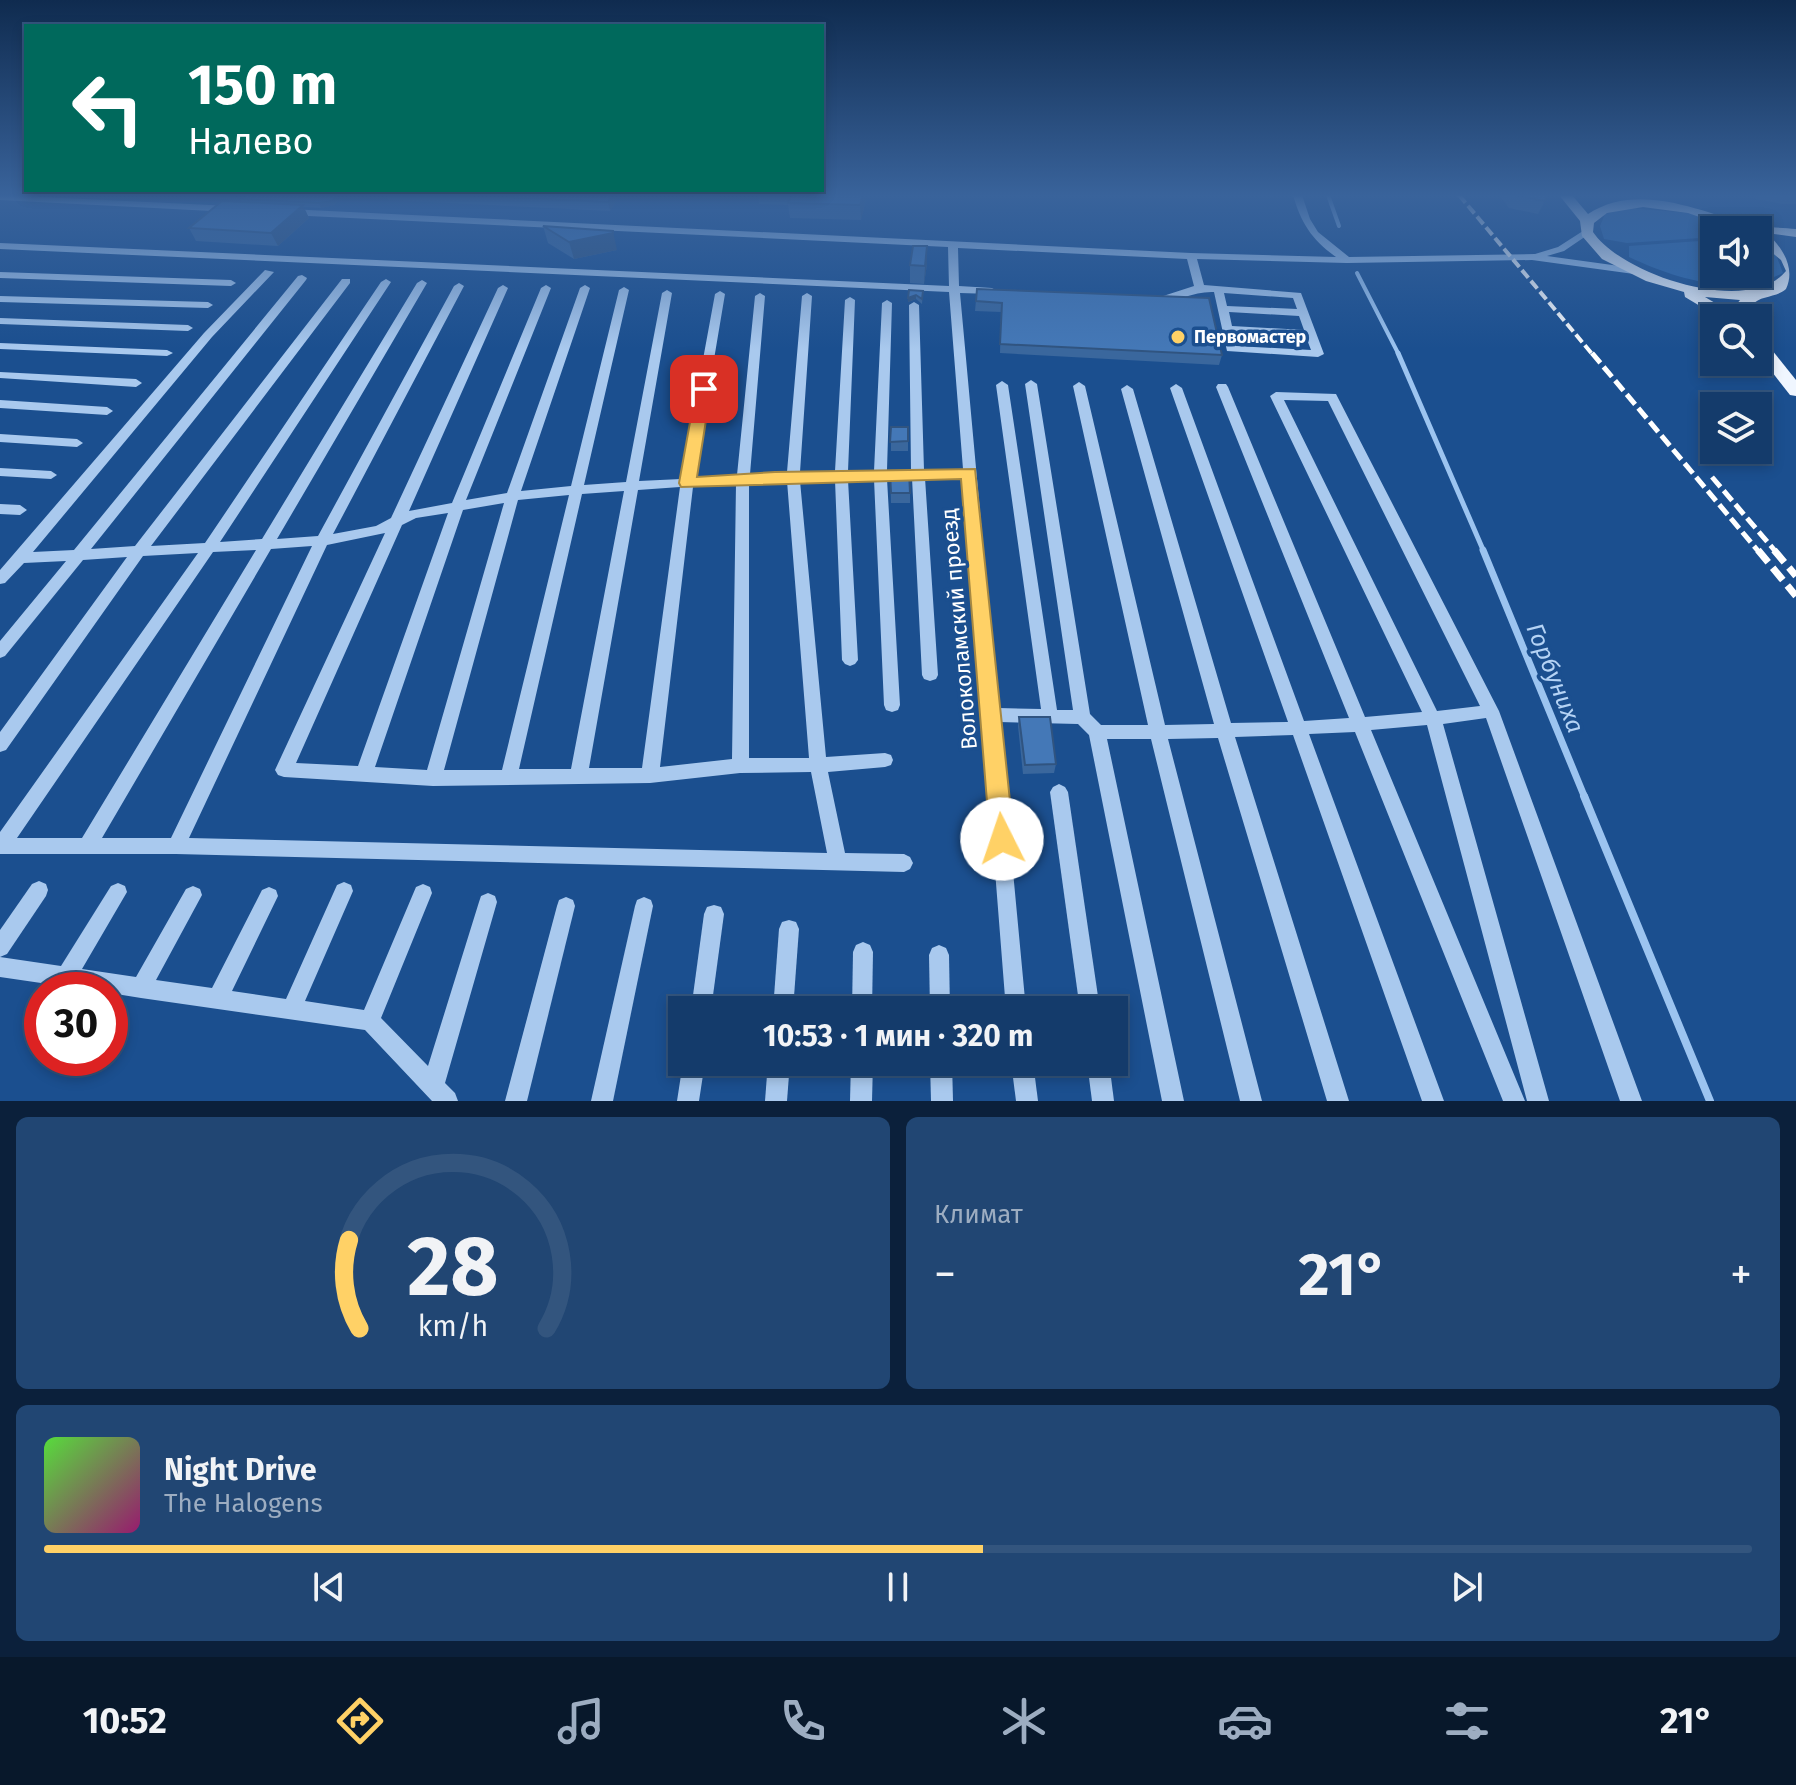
<!DOCTYPE html>
<html lang="ru">
<meta charset="utf-8">
<style>
body{margin:0;font-family:"Fira Sans",sans-serif;background:#214673;color:#f1f3f6;height:100vh;display:flex;flex-direction:column;font-size:30px;white-space:nowrap}
*{box-sizing:border-box;margin:0}
p{font-size:26px;color:#9dadc1}
.icon{flex:none;width:44px;height:44px;fill:none;stroke:currentColor;stroke-width:2;stroke-linecap:round;stroke-linejoin:round}
.map{position:relative;height:1101px;overflow:hidden}
.details{display:flex;flex-direction:column;gap:16px;padding:16px;background:#0b203b;flex:1}
.details>*{flex:none}
.hud{position:absolute;left:24px;top:24px;width:800px;height:168px;border-radius:0px;box-shadow:0 4px 12px #0003,0 0 0 2px #33557e;background:#00695c;color:#fff;overflow:hidden}
.fabs{position:absolute;left:1700px;top:216px;display:grid;gap:16px}
.fabs a{display:grid;place-items:center;width:72px;height:72px;border-radius:0px;background:#143b6b;box-shadow:0 4px 12px #0003,0 0 0 2px #33557e;font-size:40px}
.speed{position:absolute;left:24px;top:972px;display:flex;gap:16px;font-size:40px;font-weight:700;text-align:center}
.speed>*{display:grid;place-content:center;width:104px;height:104px;border-radius:50%;background:#143b6b;box-shadow:0 4px 12px #0003,0 0 0 2px #33557e;line-height:1}
.speed .limit{border:12px solid #d22;background:#fff;color:#111}
.pin{position:absolute;display:grid;place-items:center;width:68px;height:68px;color:#fff;margin:-34px;border-radius:16px;box-shadow:0 4px 12px #0006}
.me{position:absolute;width:88px;margin:-44px;rotate:356deg;stroke-linejoin:round;filter:drop-shadow(0 0 6px #0008)}
.turn{display:flex;align-items:center;gap:28px;height:168px;padding:0 32px;font-size:36px}
.turn .icon{width:104px;height:104px;stroke-width:2.5}
.turn b{display:block;font-size:56px;line-height:68px}
.big{font-size:60px;font-weight:700;line-height:1.1}
.details .card{flex:1;display:flex;flex-direction:column;justify-content:center;gap:12px;min-width:0;padding:0 28px;border-radius:12px;background:#214673}
.details .dial{align-items:center;gap:0}
.dial svg{height:208px;overflow:visible;fill:none;stroke:#33557e;stroke-width:7;stroke-linecap:round;text-anchor:middle}
.dial text{fill:#f1f3f6;stroke:none}
.song{display:flex;align-items:center;gap:24px}
.cover{width:96px;height:96px;border-radius:12px;background:linear-gradient(135deg,hsl(110 70% 55%),hsl(320 70% 35%))}
.played{height:8px;border-radius:4px;background:linear-gradient(90deg,#ffd166 55%,#33557e 55%)}
.keys{display:flex;justify-content:space-around;direction:ltr}
.heat{display:flex;justify-content:space-between;align-items:center;font-size:44px;direction:ltr}
.details .tiles{flex:1;display:grid;gap:16px;grid-template-columns:1fr 1fr}
.card:last-child{grid-column:span 2}
.trip{position:absolute;left:668px;top:996px;width:460px;height:80px;border-radius:0px;background:#143b6b;box-shadow:0 4px 12px #0003,0 0 0 2px #33557e;font-weight:700;line-height:80px;text-align:center}
.tabs{display:flex;height:128px;justify-content:space-around;align-items:center;background:#08182b;color:#9dadc1}
.tabs .icon{width:56px;height:56px}
.tabs .current{color:#ffd166}
.tabs b{font-size:36px;color:#f1f3f6}
.map>svg:first-child{display:block}
.green{fill:#2e69ad}
.lines{fill:none;stroke-linecap:round;stroke-linejoin:round}
.stream-far3{stroke:#9cc4f0;stroke-width:4}
.stream-far2{stroke:#9cc4f0;stroke-width:5}
.stream-far1{stroke:#9cc4f0;stroke-width:7}
.stream{stroke:#9cc4f0;stroke-width:8}
.minor{fill:#a9c9ee;fill-rule:evenodd}
.major{fill:#f0f6ff;fill-rule:evenodd}
.rail-far2{stroke:#fff;stroke-width:4;stroke-dasharray:10 4;stroke-linecap:butt}
.rail-far1{stroke:#fff;stroke-width:5;stroke-dasharray:13 5;stroke-linecap:butt}
.rail{stroke:#fff;stroke-width:7;stroke-dasharray:16 7;stroke-linecap:butt}
.wall{fill:#3a679d}
.shaded-wall{fill:#305480}
.building{fill:#4478b7;stroke:#305480;stroke-width:2}
.route{fill:#ffd166;stroke:#a68842;stroke-width:2}
.poi-dot{fill:#ffd166;stroke:#1b4f8f;stroke-width:3}
.labels{text-anchor:middle;dominant-baseline:central;stroke-width:7;stroke-linejoin:round;paint-order:stroke}
.far-poi-label{font-size:18px;font-weight:bold;fill:#fff;stroke:#1b4f8f;text-anchor:start}
.street-label{font-size:22px;fill:#fff;stroke:#1b4f8f}
.water-label{font-size:24px;font-style:italic;fill:#b5d3f5;stroke:#1b4f8f}
</style>
<div class="map">
<svg width="1796" height="1101" viewBox="0 0 1796 1101">
<rect width="100%" height="100%" fill="#1b4f8f"/>
<g class="green">
<polygon points="1628,208 1690,213 1741,230 1714,230 1714,237 1627,243 1604,239 1600,226 1605,214"/>
<path d="M1714,240V274H1758V242L1775,252L1783,273C1733,297 1676,279 1629,257V246Z"/>
</g>
<g class="lines">
<g class="stream-far3">
<polyline points="1328,195 1339,226"/>
<polyline points="1357,273 1399,355"/>
</g>
<polyline class="stream-far2" points="1398,353 1484,552"/>
<polyline class="stream-far1" points="1483,550 1585,798"/>
<polyline class="stream" points="1584,796 1710,1101"/>
<g class="minor">
<polygon points="0,195 231,206 236,209 231,212 0,200"/>
<path d="M1293,195H1302L1310,219L1318,232L1349,257L1535,254L1558,247L1586,229L1589,230V234L1564,251L1547,256L1634,268L1639,271L1634,274L1532,260L1347,263L1197,259L1204,285L1301,293L1324,354L1318,357L1227,351L1214,292C1194,291 1177,302 1157,302V298L1194,286L1187,259L958,248L959,286L992,288L997,291L992,294L960,293L998,708L1041,709L996,385L1002,381L1008,385L1057,710H1073L1025,384L1031,380L1037,384L1090,714L1101,725H1148L1073,386L1079,382L1085,386L1165,725L1214,724L1121,389L1127,385L1133,389L1231,723L1288,722L1170,388L1176,384L1182,388L1304,721L1349,718L1216,387L1218,384H1226L1228,387L1365,717L1422,712L1270,396L1276,392L1336,394L1499,711L1642,1101H1620L1486,718L1443,724L1549,1101H1527L1427,725L1371,730L1525,1101H1503L1355,732L1309,734L1444,1101H1422L1293,735L1235,737L1349,1101H1327L1218,738L1168,739L1262,1101H1240L1151,739H1107L1184,1101H1162L1089,735L1078,724L999,722L1026,1010H1006L964,477L925,478L938,675L936,679L930,681L924,679L922,675L912,478L887,479L900,705L898,710L892,712L886,710L884,705L874,479L848,480L858,660L855,664L850,666L845,664L842,660L835,480L800,481L826,757L885,753L891,755L893,760L891,765L885,767L828,772L845,853L904,854L910,857L913,863L910,869L904,872L176,854H0V832L198,553L143,556L6,750L0,752V732L127,557L83,560L5,656L0,658V641L66,561L24,563L5,583L0,584V570L204,333L265,270L274,272L212,337L33,552L74,550L298,276L302,275L307,278L306,280L91,549L135,546L342,279H350V283L151,546L205,543L381,282L386,279L391,282L220,542L262,539L417,283L422,280L427,283L277,539L318,536L454,286L459,283L464,286L333,534L376,526L391,518L498,288L503,285L508,288L409,511L452,503L541,288L546,285L551,288L466,500L507,493L580,288L585,285L590,288L521,491L571,486L619,290L624,287L629,290L584,485L626,482L662,293L667,290L672,293L639,481L681,479L715,294L720,291L725,294L694,478L737,475L755,296L760,293L765,296L750,474L787,472L802,296L807,293L812,296L800,472L835,471L845,300L850,297L855,300L848,471H874L882,303L887,300L892,303L887,470H911L909,305L914,302L919,305L924,470L963,469L949,292L0,249V243L949,286L948,247L288,215L283,212L288,209L1191,253L1336,257C1312,240 1301,223 1293,195ZM1224,293L1293,298L1297,309L1227,306ZM1229,312L1299,316L1304,330L1232,326ZM1233,333L1306,337L1311,350L1236,346ZM1284,400L1328,401L1480,706L1437,711ZM787,481L809,758H749V483ZM736,484L732,759L660,767L693,487ZM680,487L642,768H589L638,490ZM624,491L571,769H519L582,494ZM569,495L502,770H444L518,500ZM504,503L427,770L375,767L463,510ZM448,513L358,766L296,763L402,525L416,518ZM385,533L275,770L278,775L284,777L433,786L650,783L740,773L811,772L827,853L189,838L327,545ZM312,546L171,838H102L271,549ZM256,550L82,838H17L213,552Z"/>
<polygon points="0,272 231,280 236,283 231,286 0,278"/>
<polygon points="0,296 208,302 213,305 208,308 0,302"/>
<polygon points="0,318 188,325 193,328 188,331 0,324"/>
<polygon points="0,343 167,350 173,353 167,356 0,349"/>
<polygon points="0,372 136,379 142,383 136,387 0,378"/>
<polygon points="0,400 107,407 113,411 107,415 0,408"/>
<polygon points="0,434 77,439 83,443 77,447 0,442"/>
<polygon points="0,468 51,471 57,475 51,479 0,476"/>
<polygon points="0,504 20,505 27,510 20,515 0,514"/>
<polygon points="1059,784 1065,787 1068,792 1100,1010 1080,1010 1050,792 1053,787"/>
<polygon points="39,881 46,884 48,890 46,896 7,954 0,957 0,930 32,884"/>
<polygon points="344,882 351,885 353,891 305,1001 364,1010 416,887 423,884 430,887 432,893 381,1018 428,1066 479,902 481,896 488,893 495,896 497,902 445,1083 455,1093 458,1101 432,1101 365,1030 141,998 110,993 110,990 89,990 0,977 0,957 61,966 111,886 118,883 125,886 127,892 82,969 136,977 186,889 193,886 200,889 202,895 156,980 212,988 262,890 269,887 276,890 278,896 232,991 286,999 337,885"/>
<polygon points="566,897 573,900 575,906 527,1101 505,1101 557,906 559,900"/>
<polygon points="644,897 651,900 653,906 613,1101 591,1101 635,906 637,900"/>
<polygon points="714,905 721,907 724,914 711,1010 691,1010 704,914 707,907"/>
<polygon points="789,920 796,922 799,929 793,1010 773,1010 779,929 782,922"/>
<polygon points="863,942 870,945 873,952 872,1010 852,1010 853,952 856,945"/>
<polygon points="939,945 946,948 949,955 950,1010 930,1010 929,955 932,948"/>
<polygon points="683,1062 705,1062 699,1101 677,1101"/>
<polygon points="768,1062 790,1062 787,1101 765,1101"/>
<polygon points="851,1062 873,1062 872,1101 850,1101"/>
<polygon points="930,1062 952,1062 953,1101 931,1101"/>
<polygon points="1011,1062 1033,1062 1038,1101 1016,1101"/>
<polygon points="1087,1062 1109,1062 1114,1101 1092,1101"/>
</g>
<g class="major">
<path d="M1559,195H1572L1588,214C1637,182 1697,210 1747,224C1760,228 1781,227 1796,229V237L1766,233C1782,246 1796,268 1786,289C1776,298 1760,295 1752,305L1753,318H1720L1685,297L1684,292L1646,281L1602,259L1582,236L1580,221ZM1643,207L1688,213L1737,230H1758V241L1781,260L1786,271C1749,317 1622,275 1593,232L1594,223L1607,213ZM1705,297L1740,300L1736,305L1737,316Z"/>
<polygon points="1758,338 1764,340 1796,380 1796,396 1790,395 1758,354"/>
</g>
<polyline class="rail-far2" points="1459,195 1593,355"/>
<g class="rail-far1">
<polyline points="1592,353 1759,552"/>
<polyline points="1712,477 1776,552"/>
</g>
<g class="rail">
<polyline points="1758,550 1796,596"/>
<polyline points="1774,550 1796,576"/>
</g>
</g>
<g class="wall">
<polygon points="160,195 344,195 344,196 334,205 321,208 303,207 309,218 278,246 196,241 189,228 241,202 240,200"/>
<polygon points="386,195 620,195 610,211 389,200"/>
<polygon points="694,195 720,195 719,198 694,197"/>
<polygon points="758,195 867,195 861,220 790,218 788,205 759,204"/>
<polygon points="1499,195 1548,195 1538,214 1509,208"/>
<polygon points="1750,195 1796,195 1796,204 1782,204 1756,199"/>
<polygon points="543,226 617,250 574,259 548,243"/>
<polygon points="927,264 924,284 910,283 910,265"/>
<polygon points="977,289 1222,355 1219,365 1000,353 1001,312 975,311"/>
<polygon points="909,290 923,291 922,304 916,299 908,302"/>
<rect x="891" y="427" width="17" height="24"/>
<polygon points="890,472 910,493 910,503 891,503"/>
<polygon points="1019,717 1056,764 1054,773 1023,774 1018,726"/>
</g>
<g class="shaded-wall">
<polygon points="339,195 344,195 344,196 334,205 321,208 319,203"/>
<polygon points="613,195 620,195 610,211 608,202"/>
<polygon points="863,195 867,195 861,220 860,205"/>
<polygon points="303,205 309,218 278,246 271,233"/>
<polygon points="613,231 617,250 574,259 569,242"/>
<polygon points="927,246 927,264 924,284 925,266"/>
<polygon points="916,295 916,299 908,302 908,298"/>
</g>
<g class="building">
<polygon points="229,195 339,195 332,201 319,203 240,199 244,196"/>
<polygon points="462,195 613,195 608,202"/>
<polygon points="791,195 863,195 860,205 788,203"/>
<polygon points="1515,195 1548,195 1545,201"/>
<polygon points="222,201 303,205 271,233 189,228"/>
<polygon points="543,226 613,231 613,233 569,242"/>
<polygon points="913,246 927,246 925,266 910,265"/>
<polygon points="977,289 1209,298 1222,355 1000,344 1002,303 976,301"/>
<polygon points="909,290 923,291 922,299 916,295 908,298"/>
<polygon points="891,427 908,427 908,441 890,442"/>
<polygon points="909,471 910,493 891,493 890,472"/>
<polygon points="1019,717 1050,717 1056,764 1025,765"/>
</g>
<linearGradient id="sky" x2="0" y2="1"><stop stop-color="#0f2b4f"/><stop offset="0.56" stop-color="#39639b"/><stop offset="1" stop-color="#39639b" stop-opacity="0"/></linearGradient>
<rect width="1796" height="349" fill="url(#sky)"/>
<polygon class="route" points="704,384 711,389 697,477 775,472 975,469 1014,839 1010,846 1002,850 994,846 990,839 961,479 681,487 679,483 696,389"/>
<circle class="poi-dot" cx="1178" cy="337" r="8"/>
<g class="labels">
<g class="far-poi-label">
<text x="1194" y="337">Первомастер</text>
</g>
<g class="street-label">
<text transform="translate(959 629) rotate(-95)">Волоколамский проезд</text>
</g>
<g class="water-label">
<text transform="translate(1555 678) rotate(68)">Горбуниха</text>
</g>
</g>
</svg>
<div class="fabs">
<a><svg class="icon" aria-label="sound" viewBox="0 0 24 24"><path d="M4 9h4l5-4v14l-5-4H4zM17 9q2 3 0 6"/></svg></a>
<a><svg class="icon" aria-label="search" viewBox="0 0 24 24"><circle cx="10" cy="10" r="6"/><path d="M15 15l6 6"/></svg></a>
<a><svg class="icon" aria-label="layers" viewBox="0 0 24 24"><path d="M12 4l9 5-9 5-9-5zM3 14l9 5 9-5"/></svg></a>
</div>
<div class="speed"><div class="limit">30</div></div>
<div class="pin" style="left:704px;top:389px;background:#d93025"><svg class="icon" aria-label="arrive" viewBox="0 0 24 24"><path d="M6 21V4h12l-3 4 3 4H6"/></svg></div>
<svg class="me" style="left:1002px;top:839px" viewBox="-20 -20 40 40"><circle r="19" fill="#fff"/><path d="M0-13L10 11 0 6-10 11z" fill="#ffd166"/></svg>
<div class="trip">10:53 · 1 мин · 320 m</div>
<div class="hud">
<div class="turn"><svg class="icon" aria-label="left" viewBox="0 0 24 24"><path d="M17 20v-9H6M10 6l-5 5 5 5"/></svg><div><b>150 m</b>Налево</div></div>
</div>
</div>
<section class="details">
<div class="tiles">
<div class="card dial"><svg viewBox="0 0 100 80">
<path d="M14 69A42 42 0 1 1 86 69"/>
<path d="M14 69A42 42 0 0 1 10 35" stroke="#ffd166"/>
<text x="50" y="56" font-size="32" font-weight="700">28</text>
<text x="50" y="72" font-size="11">km/h</text>
</svg></div>
<div class="card"><p>Климат</p>
<div class="heat"><a>−</a><b class="big">21°</b><a>+</a></div>
</div>
<div class="card">
<div class="song"><i class="cover"></i><div><b>Night Drive</b><p>The Halogens</p></div></div>
<div class="played"></div>
<div class="keys"><svg class="icon" aria-label="previous" viewBox="0 0 24 24"><path d="M18 5L8 12l10 7zM5 5v14"/></svg><svg class="icon" aria-label="pause" viewBox="0 0 24 24"><path d="M8 5v14M16 5v14"/></svg><svg class="icon" aria-label="next" viewBox="0 0 24 24"><path d="M6 5l10 7-10 7zM19 5v14"/></svg></div>
</div>
</div>
</section>
<nav class="tabs">
<b>10:52</b>
<svg class="icon current" aria-label="directions" viewBox="0 0 24 24"><path d="M12 3l9 9-9 9-9-9zM9 14v-3h6M13 9l2 2-2 2"/></svg>
<svg class="icon" aria-label="music" viewBox="0 0 24 24"><path d="M9 18V5l10-2v13"/><circle cx="6" cy="18" r="3"/><circle cx="16" cy="16" r="3"/></svg>
<svg class="icon" aria-label="phone" viewBox="0 0 24 24"><path d="M5 4h4l2 5-3 2q2 4 5 5l2-3 5 2v4C11 20 4 13 5 4z"/></svg>
<svg class="icon" aria-label="climate" viewBox="0 0 24 24"><path d="M12 3v18M4 7l16 10M4 17L20 7"/></svg>
<svg class="icon" aria-label="car" viewBox="0 0 24 24"><path d="M5 17H2v-5l4-1 3-4h7l3 4 3 1v5h-3M9 17h6M6 11h13"/><circle cx="7" cy="17" r="2"/><circle cx="17" cy="17" r="2"/></svg>
<svg class="icon" aria-label="filters" viewBox="0 0 24 24"><path d="M4 7h16M4 17h16"/><circle cx="9" cy="7" r="2"/><circle cx="15" cy="17" r="2"/></svg>
<b>21°</b>
</nav>
